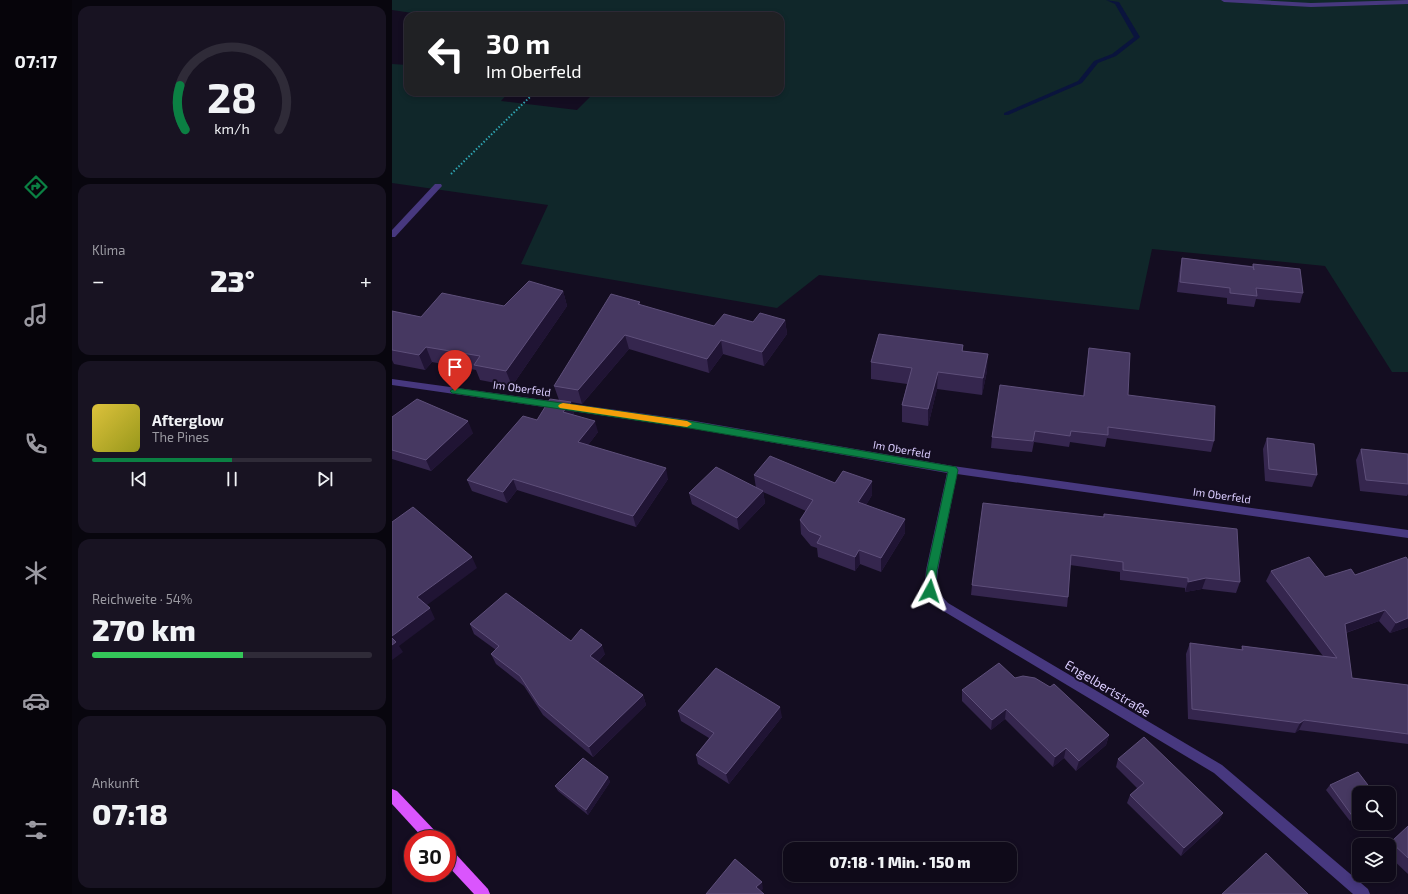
<!DOCTYPE html>
<html lang="de">
<meta charset="utf-8">
<style>
body{margin:0;font-family:"Exo 2",sans-serif;background:#181322;color:#f1f3f6;height:100vh;display:flex;flex-direction:column;font-size:15px;white-space:nowrap}
*{box-sizing:border-box;margin:0}
p{font-size:13px;color:#9b9aa2}
.icon{flex:none;width:22px;height:22px;fill:none;stroke:currentColor;stroke-width:2;stroke-linecap:round;stroke-linejoin:round}
.map{position:relative;flex:1;overflow:hidden}
.panel{display:flex;flex-direction:column;gap:6px;padding:6px;background:#08060e;width:320px}
.panel>*{flex:none}
.banner{position:absolute;left:12px;top:12px;width:380px;height:84px;border-radius:12px;box-shadow:0 2px 6px #0003,0 0 0 1px #2f2b38;background:#202124;color:#fff;overflow:hidden}
.fabs{position:absolute;left:960px;top:786px;display:grid;gap:8px}
.fabs a{display:grid;place-items:center;width:44px;height:44px;border-radius:8px;background:#0f0a19;box-shadow:0 2px 6px #0003,0 0 0 1px #2f2b38;font-size:20px}
.speed{position:absolute;left:12px;top:830px;display:flex;gap:8px;font-size:20px;font-weight:700;text-align:center}
.speed>*{display:grid;place-content:center;width:52px;height:52px;border-radius:50%;background:#0f0a19;box-shadow:0 2px 6px #0003,0 0 0 1px #2f2b38;line-height:1}
.speed .limit{border:6px solid #d22;background:#fff;color:#111}
.pin{position:absolute;display:grid;place-items:center;width:34px;height:34px;color:#fff;margin:-41px -17px;border-radius:50% 50% 50% 0;rotate:-45deg;box-shadow:0 0 4px #0007}
.pin .icon{rotate:45deg}
.me{position:absolute;width:44px;margin:-22px;rotate:5deg;stroke-linejoin:round;filter:drop-shadow(0 0 3px #0008)}
.turn{display:flex;align-items:center;gap:14px;height:84px;padding:0 16px;font-size:18px}
.turn .icon{width:52px;height:52px;stroke-width:2.5}
.turn b{display:block;font-size:28px;line-height:34px}
.big{font-size:30px;font-weight:800;line-height:1.1}
.panel .widget{flex:1;display:flex;flex-direction:column;justify-content:center;gap:6px;min-width:0;padding:0 14px;border-radius:12px;background:#181322}
.panel .dial{align-items:center;gap:0}
.dial svg{height:104px;overflow:visible;fill:none;stroke:#2f2b38;stroke-width:7;stroke-linecap:round;text-anchor:middle}
.dial text{fill:#f1f3f6;stroke:none}
.song{display:flex;align-items:center;gap:12px}
.cover{width:48px;height:48px;border-radius:6px;background:linear-gradient(135deg,hsl(50 70% 55%),hsl(60 70% 35%))}
.played{height:4px;border-radius:2px;background:linear-gradient(90deg,#0b8043 50%,#2f2b38 50%)}
.keys{display:flex;justify-content:space-around;direction:ltr}
.heat{display:flex;justify-content:space-between;align-items:center;font-size:22px;direction:ltr}
.charge{height:6px;border-radius:3px;background:linear-gradient(90deg,#34c759 54%,#2f2b38 0)}
.trip{position:absolute;left:391px;top:842px;width:234px;height:40px;border-radius:12px;background:#0f0a19;box-shadow:0 2px 6px #0003,0 0 0 1px #2f2b38;font-weight:800;line-height:40px;text-align:center}
main{display:flex;flex:1;min-height:0}
.tabs{display:flex;flex-direction:column;width:72px;justify-content:space-around;align-items:center;background:#06040a;color:#9b9aa2}
.tabs .icon{width:28px;height:28px}
.tabs .selected{color:#0b8043}
.tabs b{font-size:18px;color:#f1f3f6}
.map>svg:first-child{display:block}
.green{fill:#10272a}
.lines{fill:none;stroke-linecap:round;stroke-linejoin:round}
.stream{fill:#0a143d;fill-rule:evenodd}
.path{stroke:#2fa4b1;stroke-width:2;stroke-dasharray:1.5 2;stroke-linecap:butt}
.minor{fill:#47387f;fill-rule:evenodd}
.major{fill:#da55fd;fill-rule:evenodd}
.wall{fill:#35264e}
.shaded-wall{fill:#201434}
.building{fill:#463861;stroke:#5e4f7a}
.route{fill:#0b8043;stroke:#07532c}
.slow{fill:#f59e0b}
.labels{text-anchor:middle;dominant-baseline:central;stroke-width:4;stroke-linejoin:round;paint-order:stroke}
.street-label{font-size:11px;fill:#dbcdff;stroke:#140d21}
.near-street-label{font-size:13px;fill:#dbcdff;stroke:#140d21}
</style>
<main>
<nav class="tabs">
<b>07:17</b>
<svg class="icon selected" aria-label="directions" viewBox="0 0 24 24"><path d="M12 3l9 9-9 9-9-9zM9 14v-3h6M13 9l2 2-2 2"/></svg>
<svg class="icon" aria-label="music" viewBox="0 0 24 24"><path d="M9 18V5l10-2v13"/><circle cx="6" cy="18" r="3"/><circle cx="16" cy="16" r="3"/></svg>
<svg class="icon" aria-label="phone" viewBox="0 0 24 24"><path d="M5 4h4l2 5-3 2q2 4 5 5l2-3 5 2v4C11 20 4 13 5 4z"/></svg>
<svg class="icon" aria-label="climate" viewBox="0 0 24 24"><path d="M12 3v18M4 7l16 10M4 17L20 7"/></svg>
<svg class="icon" aria-label="car" viewBox="0 0 24 24"><path d="M5 17H2v-5l4-1 3-4h7l3 4 3 1v5h-3M9 17h6M6 11h13"/><circle cx="7" cy="17" r="2"/><circle cx="17" cy="17" r="2"/></svg>
<svg class="icon" aria-label="filters" viewBox="0 0 24 24"><path d="M4 7h16M4 17h16"/><circle cx="9" cy="7" r="2"/><circle cx="15" cy="17" r="2"/></svg>
</nav>
<section class="panel">
<div class="widget dial"><svg viewBox="0 0 100 80">
<path d="M14 69A42 42 0 1 1 86 69"/>
<path d="M14 69A42 42 0 0 1 10 35" stroke="#0b8043"/>
<text x="50" y="56" font-size="32" font-weight="700">28</text>
<text x="50" y="72" font-size="11">km/h</text>
</svg></div>
<div class="widget"><p>Klima</p>
<div class="heat"><a>−</a><b class="big">23°</b><a>+</a></div>
</div>
<div class="widget">
<div class="song"><i class="cover"></i><div><b>Afterglow</b><p>The Pines</p></div></div>
<div class="played"></div>
<div class="keys"><svg class="icon" aria-label="previous" viewBox="0 0 24 24"><path d="M18 5L8 12l10 7zM5 5v14"/></svg><svg class="icon" aria-label="pause" viewBox="0 0 24 24"><path d="M8 5v14M16 5v14"/></svg><svg class="icon" aria-label="next" viewBox="0 0 24 24"><path d="M6 5l10 7-10 7zM19 5v14"/></svg></div>
</div>
<div class="widget"><p>Reichweite · 54%</p><b class="big">270 km</b><div class="charge"></div></div>
<div class="widget"><p>Ankunft</p><b class="big">07:18</b></div>
</section>
<div class="map">
<svg width="1016" height="894" viewBox="0 0 1016 894">
<rect width="100%" height="100%" fill="#140d21"/>
<polygon class="green" points="0,0 1016,0 1016,372 1000,372 933,266 760,249 747,310 427,275 385,308 129,264 156,205 0,183 0,64 16,65 16,92 117,92 109,101 185,110 203,92 388,92 388,16 41,16 0,10"/>
<g class="lines">
<polygon class="stream" points="714,0 727,2 748,37 747,38 724,56 706,63 690,83 616,115 612,115 612,113 686,81 702,61 720,54 742,37 723,4"/>
<polyline class="path" points="59,174 143,92"/>
<g class="minor">
<polygon points="829,0 865,0 919,3 1016,0 1016,4 919,7 832,2"/>
<polygon points="43,184 49,184 50,186 3,237 0,237 0,230"/>
<polygon points="0,379 297,420 561,466 1016,530 1016,538 565,474 546,570 544,590 556,603 830,765 976,889 978,894 961,894 822,773 548,609 532,591 534,570 555,473 297,428 0,385"/>
</g>
<g class="major">
<polygon points="0,789 5,791 46,834 48,839 32,839 0,804"/>
<polygon points="55,848 60,850 96,889 98,894 82,894 55,865"/>
</g>
</g>
<g class="wall">
<polygon points="790,258 860,266 861,264 911,293 908,303 864,299 862,307 835,304 835,298 785,292 788,268"/>
<polygon points="171,291 175,306 120,386 88,380 84,370 40,362 33,370 2,364 0,360 0,311 29,317 112,306"/>
<polygon points="248,302 248,305 322,326 361,322 393,320 395,334 372,366 331,354 317,373 237,349 190,404 179,402 182,413 181,415 206,432 196,445 276,479 244,527 125,490 115,503 80,491 75,480 145,420 167,400 162,386"/>
<polygon points="571,345 571,351 595,371 590,395 545,389 536,426 510,422 510,405 515,384 479,379 479,362"/>
<polygon points="697,348 736,395 822,441 819,452 715,438 713,447 678,442 677,447 642,442 640,452 599,448 600,437 691,396"/>
<polygon points="0,417 81,433 39,471 0,459"/>
<polygon points="875,438 925,475 920,487 873,481 871,449"/>
<polygon points="969,449 1016,454 1016,494 1015,496 968,491 964,460"/>
<polygon points="362,475 443,483 480,481 480,495 474,505 513,533 489,572 468,564 463,571 426,557 425,548 419,546 409,534 408,520 414,511 371,492 373,503 347,530 300,504 297,493 364,488"/>
<polygon points="712,514 848,582 844,593 810,589 793,592 793,588 728,580 728,572 678,565 676,597 675,607 579,595 580,585 711,517"/>
<polygon points="1016,560 1016,627 998,633 987,621 954,633 960,678 1016,685 1016,744 907,730 903,733 796,719 794,654 798,643 849,650 850,646 931,656 874,581 879,571 933,577 963,575"/>
<polygon points="78,624 179,641 213,654 206,662 251,695 254,705 201,757 151,715 132,686 104,664 99,654 104,650 82,634"/>
<polygon points="570,690 717,735 714,745 684,771 672,758 661,767 613,719 599,730 570,701"/>
<polygon points="286,711 390,717 337,784 306,764 304,755 317,738 289,721"/>
<polygon points="726,759 831,813 827,821 789,856 735,803 738,795 745,788 724,767"/>
<polygon points="216,777 218,782 196,815 166,791 163,786"/>
<polygon points="938,785 967,793 967,817 958,821 934,790"/>
<polygon points="1016,826 1016,874 997,856 997,845"/>
</g>
<g class="shaded-wall">
<polygon points="171,291 175,306 120,386 114,371"/>
<polygon points="393,320 395,334 372,366 370,352"/>
<polygon points="233,335 237,349 190,404 186,390"/>
<polygon points="329,340 331,354 317,373 315,359"/>
<polygon points="34,347 40,362 33,370 27,355"/>
<polygon points="596,354 595,371 590,395 591,378"/>
<polygon points="546,372 545,389 536,426 536,409"/>
<polygon points="179,402 182,413 174,423 171,412"/>
<polygon points="76,421 81,433 39,471 34,460"/>
<polygon points="203,421 206,432 190,453 186,442"/>
<polygon points="274,468 276,479 244,527 241,516"/>
<polygon points="121,479 125,490 115,503 111,492"/>
<polygon points="480,481 480,495 467,517 466,502"/>
<polygon points="371,491 373,503 347,530 345,518"/>
<polygon points="513,519 513,533 489,572 489,558"/>
<polygon points="467,550 468,564 463,571 463,557"/>
<polygon points="80,557 85,568 31,608 25,597"/>
<polygon points="814,578 810,589 793,592 796,582"/>
<polygon points="38,608 43,619 7,646 11,652 0,660 0,636"/>
<polygon points="993,610 987,621 947,635 953,624"/>
<polygon points="1016,618 1016,627 998,633 1004,623"/>
<polygon points="210,645 213,654 202,666 198,656"/>
<polygon points="251,695 254,705 201,757 197,747"/>
<polygon points="388,707 390,717 337,784 334,774"/>
<polygon points="614,709 613,719 599,730 600,720"/>
<polygon points="912,720 907,730 903,733 908,723"/>
<polygon points="717,735 714,745 684,771 687,761"/>
<polygon points="674,748 672,758 661,767 663,757"/>
<polygon points="216,777 218,782 196,815 194,810"/>
<polygon points="831,813 827,821 789,856 792,848"/>
<polygon points="967,814 967,817 958,821 961,817"/>
<polygon points="370,882 371,889 366,894 364,887"/>
</g>
<g class="building">
<polygon points="790,258 861,267 862,270 861,264 908,269 911,293 864,288 865,296 838,293 838,288 788,282"/>
<polygon points="137,281 171,291 114,371 82,365 88,356 34,347 27,355 0,350 0,311 29,317 50,293 112,306"/>
<polygon points="219,294 248,302 246,304 322,326 332,314 361,322 368,313 393,320 370,352 329,340 315,359 233,335 186,390 162,386"/>
<polygon points="487,334 571,345 570,351 596,354 591,378 546,372 536,409 510,405 520,368 479,362"/>
<polygon points="697,348 738,353 736,395 823,406 822,441 716,427 716,435 679,431 678,436 643,431 641,441 600,437 608,385 692,396"/>
<polygon points="25,399 76,421 34,460 0,450 0,417"/>
<polygon points="158,399 179,402 171,412 203,421 186,442 274,468 241,516 121,479 111,492 75,480 131,416 145,420"/>
<polygon points="875,438 922,444 925,475 877,469"/>
<polygon points="969,449 1016,454 1016,484 974,480"/>
<polygon points="378,456 443,483 451,471 480,481 466,502 513,519 489,558 467,550 463,557 425,543 429,536 417,531 408,520 421,500 362,475"/>
<polygon points="324,467 371,491 345,518 297,493"/>
<polygon points="591,503 712,517 712,514 845,529 848,582 814,578 796,582 796,578 731,570 731,562 679,555 676,597 580,585"/>
<polygon points="21,507 80,557 25,597 38,608 0,636 0,522"/>
<polygon points="917,557 933,577 959,569 963,575 1014,557 1016,560 1016,618 1004,623 993,610 953,624 960,678 1016,685 1016,734 912,720 908,723 800,709 798,643 851,650 850,646 945,658 879,571"/>
<polygon points="114,593 179,641 189,629 210,645 198,656 251,695 197,747 147,705 128,676 99,654 107,646 78,624"/>
<polygon points="0,638 4,642 0,645"/>
<polygon points="607,663 623,678 631,676 643,678 658,687 662,684 717,735 687,761 674,748 663,757 614,709 600,720 570,690"/>
<polygon points="324,668 388,707 334,774 304,755 322,733 286,711"/>
<polygon points="752,737 831,813 792,848 738,795 752,783 726,759"/>
<polygon points="191,758 216,777 194,810 163,786"/>
<polygon points="966,772 982,793 967,793 967,814 961,817 938,785"/>
<polygon points="1016,826 1016,858 999,842"/>
<polygon points="874,853 916,894 830,894"/>
<polygon points="343,859 370,882 364,887 372,894 314,894"/>
</g>
<polygon class="route" points="63,388 297,421 564,467 566,470 545,570 543,591 542,594 538,595 535,594 533,591 535,570 556,472 297,428 60,393 58,391"/>
<polygon class="slow" points="171,403 295,421 300,424 295,427 168,408 166,406 168,404"/>
<g class="labels">
<g class="street-label">
<text transform="translate(130 388) rotate(8)">Im Oberfeld</text>
<text transform="translate(510 449) rotate(10)">Im Oberfeld</text>
<text transform="translate(830 495) rotate(8)">Im Oberfeld</text>
</g>
<g class="near-street-label">
<text transform="translate(716 688) rotate(31)">Engelbertstraße</text>
</g>
</g>
</svg>
<div class="fabs">
<a><svg class="icon" aria-label="search" viewBox="0 0 24 24"><circle cx="10" cy="10" r="6"/><path d="M15 15l6 6"/></svg></a>
<a><svg class="icon" aria-label="layers" viewBox="0 0 24 24"><path d="M12 4l9 5-9 5-9-5zM3 14l9 5 9-5"/></svg></a>
</div>
<div class="speed"><div class="limit">30</div></div>
<div class="pin" style="left:63px;top:391px;background:#d93025"><svg class="icon" aria-label="arrive" viewBox="0 0 24 24"><path d="M6 21V4h12l-3 4 3 4H6"/></svg></div>
<svg class="me" style="left:538px;top:591px" viewBox="-20 -20 40 40"><path d="M0-17L14 15 0 8-14 15z" fill="#0b8043" stroke="#fff" stroke-width="4"/></svg>
<div class="trip">07:18 · 1 Min. · 150 m</div>
<div class="banner">
<div class="turn"><svg class="icon" aria-label="left" viewBox="0 0 24 24"><path d="M17 20v-9H6M10 6l-5 5 5 5"/></svg><div><b>30 m</b>Im Oberfeld</div></div>
</div>
</div>
</main>
